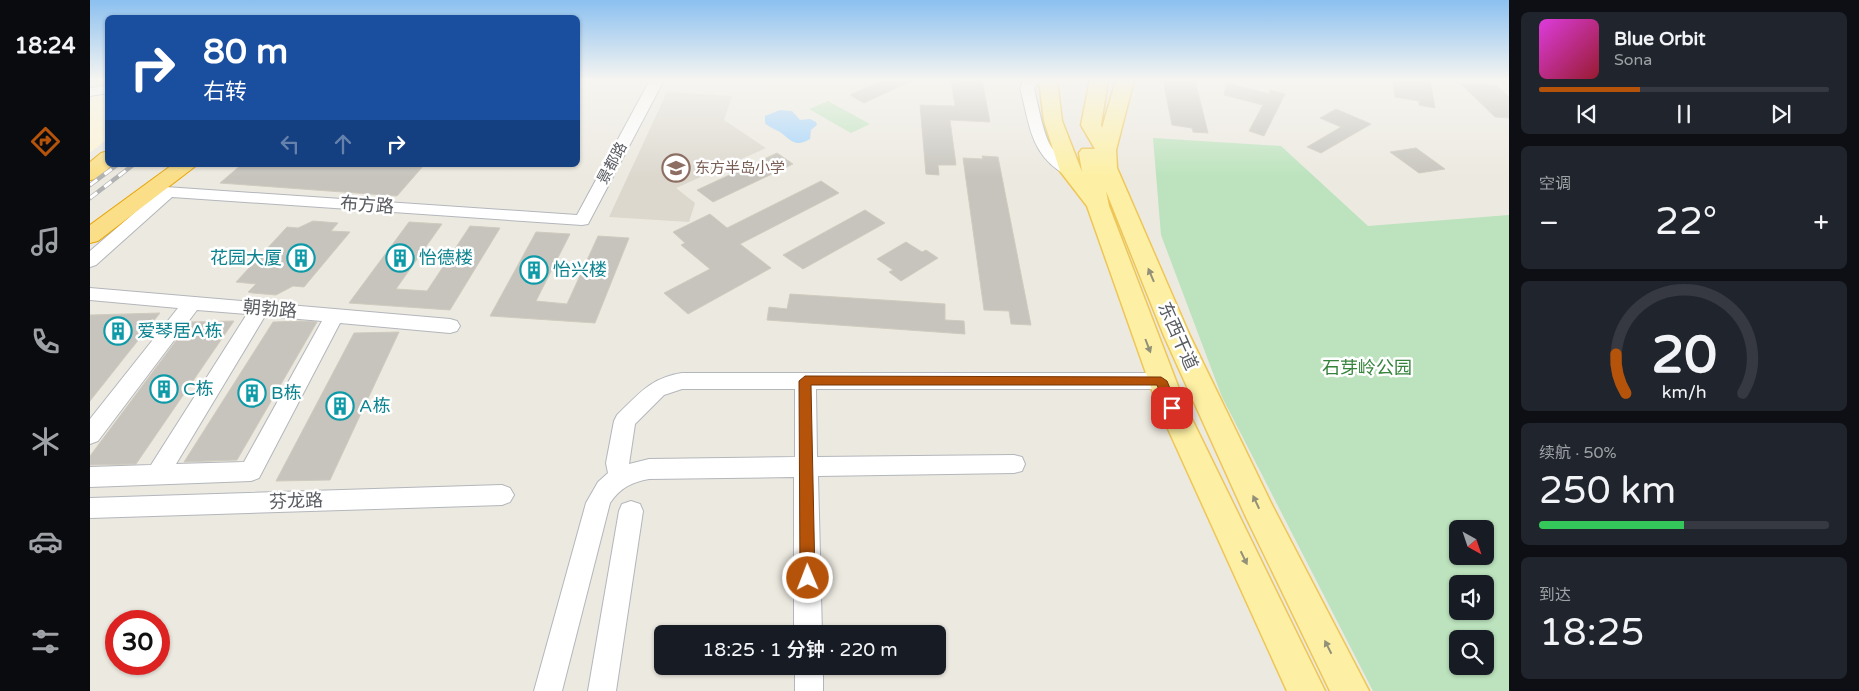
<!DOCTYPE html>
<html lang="zh">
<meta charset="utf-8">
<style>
body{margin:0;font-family:"Varela Round","Noto Sans SC",sans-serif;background:#20242c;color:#f1f3f6;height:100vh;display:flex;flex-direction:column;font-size:19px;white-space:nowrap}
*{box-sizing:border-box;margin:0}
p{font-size:16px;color:#9ea1a6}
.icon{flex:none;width:28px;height:28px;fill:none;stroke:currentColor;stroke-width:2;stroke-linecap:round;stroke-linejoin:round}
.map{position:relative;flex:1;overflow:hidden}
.panel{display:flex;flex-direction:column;gap:12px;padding:12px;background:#0d0f14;width:350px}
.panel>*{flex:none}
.guide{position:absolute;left:15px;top:15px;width:475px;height:152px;border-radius:8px;box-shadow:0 1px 4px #0004;background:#1a4fa0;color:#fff;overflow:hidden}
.needle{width:32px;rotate:140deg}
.fabs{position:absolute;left:1359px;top:520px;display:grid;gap:10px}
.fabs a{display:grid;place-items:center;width:45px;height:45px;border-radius:8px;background:#171b24;box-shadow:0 1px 4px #0004;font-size:25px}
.speed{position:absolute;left:15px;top:610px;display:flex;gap:10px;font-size:25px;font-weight:700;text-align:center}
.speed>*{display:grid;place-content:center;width:65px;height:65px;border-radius:50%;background:#171b24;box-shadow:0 1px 4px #0004;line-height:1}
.speed .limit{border:8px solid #d22;background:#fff;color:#111}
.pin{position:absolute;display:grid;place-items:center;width:42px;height:42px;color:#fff;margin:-21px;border-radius:10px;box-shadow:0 2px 8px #0006}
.me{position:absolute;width:55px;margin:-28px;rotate:359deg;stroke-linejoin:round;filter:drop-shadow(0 0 4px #0008)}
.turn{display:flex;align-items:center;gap:18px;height:105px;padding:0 15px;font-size:22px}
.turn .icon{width:65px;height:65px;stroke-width:2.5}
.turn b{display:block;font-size:35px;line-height:42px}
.lanes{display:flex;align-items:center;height:48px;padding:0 15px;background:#0003;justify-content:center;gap:25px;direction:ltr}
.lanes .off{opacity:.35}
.big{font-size:38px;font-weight:600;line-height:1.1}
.panel .widget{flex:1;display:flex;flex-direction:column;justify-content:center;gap:8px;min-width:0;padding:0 18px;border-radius:8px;background:#20242c}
.panel .dial{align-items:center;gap:0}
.dial svg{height:130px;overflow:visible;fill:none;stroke:#363941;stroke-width:7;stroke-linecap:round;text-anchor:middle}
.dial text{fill:#f1f3f6;stroke:none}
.song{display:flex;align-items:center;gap:15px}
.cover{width:60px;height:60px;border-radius:8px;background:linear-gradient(135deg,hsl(300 70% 55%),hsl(350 70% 35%))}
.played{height:5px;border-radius:2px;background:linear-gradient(90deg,#b45309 35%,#363941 35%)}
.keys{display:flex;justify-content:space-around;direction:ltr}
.heat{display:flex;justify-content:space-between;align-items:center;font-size:28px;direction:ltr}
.charge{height:8px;border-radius:4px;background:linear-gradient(90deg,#34c759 50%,#363941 0)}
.trip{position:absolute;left:564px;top:625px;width:292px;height:50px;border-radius:8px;background:#171b24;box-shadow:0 1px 4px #0004;font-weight:600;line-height:50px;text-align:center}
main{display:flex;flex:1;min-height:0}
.tabs{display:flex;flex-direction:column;width:90px;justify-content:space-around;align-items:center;background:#090b0e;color:#9ea1a6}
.tabs .icon{width:35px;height:35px}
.tabs .on{color:#b45309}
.tabs b{font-size:22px;color:#f1f3f6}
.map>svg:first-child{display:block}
.commercial{fill:#fdf4d4}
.education{fill:#dcd8ce}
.green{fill:#bce3bd;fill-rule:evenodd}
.water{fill:#9fd2fd}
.building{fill:#c6c4bd;stroke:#d0cbbf}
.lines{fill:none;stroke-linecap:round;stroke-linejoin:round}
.minor-casing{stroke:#b3b6bb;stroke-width:2}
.major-casing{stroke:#eec657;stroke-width:3}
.highway-casing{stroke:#e7a405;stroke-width:2}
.minor{fill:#fff;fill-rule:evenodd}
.major{fill:#fdf0a4;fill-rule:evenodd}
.highway{fill:#fadf88;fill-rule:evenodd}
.rail-casing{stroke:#b1b2b2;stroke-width:4.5}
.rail{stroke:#fff;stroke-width:3;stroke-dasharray:9;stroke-linecap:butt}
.oneway{fill:#929078}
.route{fill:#b45309;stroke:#753606}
.labels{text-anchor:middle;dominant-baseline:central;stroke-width:5;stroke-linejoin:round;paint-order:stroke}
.far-street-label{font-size:15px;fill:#595c61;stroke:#fff}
.far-education-label{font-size:15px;fill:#785e54;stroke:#fff;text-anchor:start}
.street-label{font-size:18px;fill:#595c61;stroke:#fff}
.culture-label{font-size:18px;fill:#0d838f;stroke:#fff;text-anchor:start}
.park-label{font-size:18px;fill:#36833b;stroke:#fff}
</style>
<main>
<nav class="tabs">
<b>18:24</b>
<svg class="icon on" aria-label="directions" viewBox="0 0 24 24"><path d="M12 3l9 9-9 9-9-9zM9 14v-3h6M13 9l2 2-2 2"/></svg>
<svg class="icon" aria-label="music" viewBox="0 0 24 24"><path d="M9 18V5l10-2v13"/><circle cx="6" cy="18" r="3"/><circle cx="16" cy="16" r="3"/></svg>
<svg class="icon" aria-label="phone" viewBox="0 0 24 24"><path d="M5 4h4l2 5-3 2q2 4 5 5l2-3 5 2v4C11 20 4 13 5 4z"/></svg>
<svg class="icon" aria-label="climate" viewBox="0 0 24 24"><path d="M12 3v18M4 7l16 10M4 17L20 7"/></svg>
<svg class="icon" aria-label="car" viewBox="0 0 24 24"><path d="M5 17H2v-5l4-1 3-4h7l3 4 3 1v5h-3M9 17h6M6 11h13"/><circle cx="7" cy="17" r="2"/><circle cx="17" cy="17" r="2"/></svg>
<svg class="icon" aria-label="filters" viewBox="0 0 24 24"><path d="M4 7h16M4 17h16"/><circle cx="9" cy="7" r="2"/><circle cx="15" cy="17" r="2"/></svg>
</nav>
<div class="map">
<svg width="1419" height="691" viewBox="0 0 1419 691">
<rect width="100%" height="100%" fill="#ece9e0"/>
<polygon class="commercial" points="0,80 17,80 17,139 0,153"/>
<polygon class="education" points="577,92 642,96 634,120 676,148 586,188 605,203 599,222 519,217"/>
<g class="green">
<polygon points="738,101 780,124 761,133 719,109"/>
<path d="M1063,138L1191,146L1278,226L1419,215V691H1283L1132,397L1071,235ZM1368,529H1395V556H1368ZM1368,584H1395V611H1368ZM1368,639H1395V666H1368Z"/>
</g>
<path class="water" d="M690,110L702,111L710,120L720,119L726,122L727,125L721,130L720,139C705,148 701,140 690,132C685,129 680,128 675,123V116Z"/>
<g class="building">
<polygon points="793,80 823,80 774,103 760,95"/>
<polygon points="861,80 892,80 900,122 860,120 866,165 848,165 849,175 836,174 830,105 865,106"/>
<polygon points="1073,80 1105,80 1118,133 1103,132 1102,128 1082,125"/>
<polygon points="1303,80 1340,80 1345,108 1329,105 1329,101 1305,97"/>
<polygon points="1137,83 1179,94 1180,90 1195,94 1174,136 1159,131 1173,105 1134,95"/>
<polygon points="1371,84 1406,85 1419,97 1419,118 1405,117"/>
<polygon points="1246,109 1281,124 1231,153 1217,147 1251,127 1230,118"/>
<polygon points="1326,148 1355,169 1329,173 1300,152"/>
<polygon points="687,153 703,164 623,202 607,190"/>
<polygon points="892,156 908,157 941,325 921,324 919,311 894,310 873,158 893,159"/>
<polygon points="151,165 334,165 307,196 130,183"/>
<polygon points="731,181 749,193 650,244 681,268 598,314 574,293 620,269 591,245 595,243 583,232 620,214 637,228"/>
<polygon points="775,210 795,223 713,269 693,255"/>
<polygon points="223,221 248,223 241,231 260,232 214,287 203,286 186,295 162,293 158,292 166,284 146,282 197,227 208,228"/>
<polygon points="319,222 352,224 306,289 337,291 380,226 410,228 360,310 259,303"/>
<polygon points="446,232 480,234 446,301 477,304 508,236 539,238 505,323 400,316"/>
<polygon points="816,242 832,252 836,250 848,258 811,281 799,272 803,270 787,259"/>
<polygon points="700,294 855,304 855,320 874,321 875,334 677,320 679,307 697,309"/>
<polygon points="70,313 42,348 0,401 0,315"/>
<polygon points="144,321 46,464 0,465 0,456 100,322"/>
<polygon points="210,321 227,322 147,460 94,462 183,322"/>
<polygon points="309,332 240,480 186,481 264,333"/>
</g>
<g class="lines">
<g class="minor-casing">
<g id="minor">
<polygon points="560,80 574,80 498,224 492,225 82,197 6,265 0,267 0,251 64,196 55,194 53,191 61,186 487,215"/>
<path d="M934,80H951L944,88C948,104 953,135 962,148C969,158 981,161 988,171L986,174C978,176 974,174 968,170C939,149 939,120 930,88Z"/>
<polygon points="18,85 18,93 0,96 0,88"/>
<path d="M0,288L360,319L367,321L370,326L367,331L360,333L250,323L169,478L161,481L0,487V467L61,465L157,314L107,310L8,441L0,444V419L88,308L0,300ZM175,316L232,321L154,462L86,464Z"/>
<path d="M592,373H1071L1078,375L1081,381L1078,387L1071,389H726L727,457L924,455L932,457L935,464L932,471L924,473L728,476L732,634H704V477L559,479C542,482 530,488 520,503L472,691H444L496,503L508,482L518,473L516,463L524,421L527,415C549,394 560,378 592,373ZM592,389H705V457L559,459L539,464L545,424L574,395Z"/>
<polygon points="412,485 420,488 424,495 420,502 412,505 0,518 0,498"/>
<polygon points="541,501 550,504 553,511 526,691 498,691 529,511 532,504"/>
<rect x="705" y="666" width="28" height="25"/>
</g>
</g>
<g class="major-casing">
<polygon id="major" points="949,80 967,80 972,121 992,172 989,153 992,149 1005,149 991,125 1000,80 1018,80 1011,125 1012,128 1026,80 1044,80 1026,150 1027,168 1100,336 1182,505 1279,691 1240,691 1155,515 1074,336 1016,191 1019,206 1096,407 1235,691 1197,691 1068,407 997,206 970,171 954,121"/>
</g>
<g class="highway-casing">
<g id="highway">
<polygon points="18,151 18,165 22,165 8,179 0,180 0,162 11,153"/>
<polygon points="82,165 107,165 8,241 0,243 0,225"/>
</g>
</g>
<use href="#minor" class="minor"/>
<use href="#major" class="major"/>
<use href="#highway" class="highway"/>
<g class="rail-casing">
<g id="rail">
<polyline points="0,185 27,165"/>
<polyline points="0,198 43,165"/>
</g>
</g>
<use href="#rail" class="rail"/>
</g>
<defs><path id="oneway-solid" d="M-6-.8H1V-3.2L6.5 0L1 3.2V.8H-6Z" transform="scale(1.25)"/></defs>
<g class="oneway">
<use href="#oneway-solid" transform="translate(1061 275) rotate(-113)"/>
<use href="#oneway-solid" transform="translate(1058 346) rotate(69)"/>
<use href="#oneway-solid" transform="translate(1166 502) rotate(-115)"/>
<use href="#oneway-solid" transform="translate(1154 558) rotate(64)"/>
<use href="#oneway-solid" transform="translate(1238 647) rotate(-117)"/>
</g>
<linearGradient id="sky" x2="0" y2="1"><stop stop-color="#8bc0f0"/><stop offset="0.45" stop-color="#f6f5f1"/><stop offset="1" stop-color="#f6f5f1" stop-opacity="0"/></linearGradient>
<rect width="1419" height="177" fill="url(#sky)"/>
<polygon class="route" points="715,376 1071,377 1077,381 1088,408 1082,412 1077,411 1067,385 721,385 725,578 723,583 718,585 712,583 710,578 709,381"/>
<defs>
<g id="school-ring" transform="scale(1.4375)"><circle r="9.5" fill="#fff" stroke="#8d6e63" stroke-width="1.5"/><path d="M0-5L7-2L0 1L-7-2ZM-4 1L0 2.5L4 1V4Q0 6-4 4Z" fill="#8d6e63"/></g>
<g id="building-ring" transform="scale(1.4375)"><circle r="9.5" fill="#fff" stroke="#0f9aa8" stroke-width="1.5"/><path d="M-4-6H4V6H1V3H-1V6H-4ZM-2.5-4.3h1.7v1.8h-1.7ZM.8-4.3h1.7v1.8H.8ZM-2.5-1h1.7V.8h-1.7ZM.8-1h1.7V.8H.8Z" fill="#0f9aa8"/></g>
</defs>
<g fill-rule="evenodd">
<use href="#school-ring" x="586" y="168"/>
<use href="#building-ring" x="211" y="258"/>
<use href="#building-ring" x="310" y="258"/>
<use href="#building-ring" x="444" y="270"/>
<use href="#building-ring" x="28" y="331"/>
<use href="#building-ring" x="74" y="389"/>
<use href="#building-ring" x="162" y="393"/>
<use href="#building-ring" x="250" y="406"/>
</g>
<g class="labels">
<g class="far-street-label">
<text transform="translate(522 163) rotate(-62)">景都路</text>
</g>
<g class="far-education-label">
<text x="605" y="168">东方半岛小学</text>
</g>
<g class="street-label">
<text transform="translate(277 205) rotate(4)">布方路</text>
<text transform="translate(180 309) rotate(5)">朝勃路</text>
<text transform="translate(1088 336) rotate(66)">东西干道</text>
<text transform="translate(206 501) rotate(-2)">芬龙路</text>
</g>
<g class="culture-label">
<text x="192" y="258" text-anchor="end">花园大厦</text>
<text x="329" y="258">怡德楼</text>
<text x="463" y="270">怡兴楼</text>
<text x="47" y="331">爱琴居A栋</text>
<text x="93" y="389">C栋</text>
<text x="181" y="393">B栋</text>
<text x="269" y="406">A栋</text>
</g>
<g class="park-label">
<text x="1277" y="368">石芽岭公园</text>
</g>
</g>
</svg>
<div class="fabs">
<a><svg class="needle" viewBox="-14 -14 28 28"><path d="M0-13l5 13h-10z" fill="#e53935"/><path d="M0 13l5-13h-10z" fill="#9ea1a6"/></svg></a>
<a><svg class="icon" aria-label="sound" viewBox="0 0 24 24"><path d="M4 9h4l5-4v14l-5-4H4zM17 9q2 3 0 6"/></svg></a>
<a><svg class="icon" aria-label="search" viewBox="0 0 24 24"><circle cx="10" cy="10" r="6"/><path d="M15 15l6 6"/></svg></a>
</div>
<div class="speed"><div class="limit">30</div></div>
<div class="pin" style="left:1082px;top:408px;background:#d93025"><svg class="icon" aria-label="arrive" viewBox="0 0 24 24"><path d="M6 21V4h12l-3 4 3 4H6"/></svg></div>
<svg class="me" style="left:718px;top:578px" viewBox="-20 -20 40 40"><circle r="17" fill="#b45309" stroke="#fff" stroke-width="3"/><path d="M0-11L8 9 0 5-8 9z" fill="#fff"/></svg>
<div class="trip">18:25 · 1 分钟 · 220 m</div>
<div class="guide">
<div class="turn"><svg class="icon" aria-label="right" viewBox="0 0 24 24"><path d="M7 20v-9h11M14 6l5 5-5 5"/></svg><div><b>80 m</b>右转</div></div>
<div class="lanes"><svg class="icon off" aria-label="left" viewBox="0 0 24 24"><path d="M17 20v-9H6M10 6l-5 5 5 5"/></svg><svg class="icon off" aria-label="ahead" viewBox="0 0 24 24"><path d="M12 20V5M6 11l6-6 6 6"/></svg><svg class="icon" aria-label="right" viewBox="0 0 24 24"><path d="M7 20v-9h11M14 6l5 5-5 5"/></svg></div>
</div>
</div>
<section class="panel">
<div class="widget">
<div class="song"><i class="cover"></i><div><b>Blue Orbit</b><p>Sona</p></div></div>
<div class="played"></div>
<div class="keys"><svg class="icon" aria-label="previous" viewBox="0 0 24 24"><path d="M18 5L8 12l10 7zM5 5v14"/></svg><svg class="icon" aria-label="pause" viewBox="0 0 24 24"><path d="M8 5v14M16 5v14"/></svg><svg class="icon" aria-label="next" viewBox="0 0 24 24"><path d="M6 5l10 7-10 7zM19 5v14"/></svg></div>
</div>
<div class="widget"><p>空调</p>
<div class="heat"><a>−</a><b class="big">22°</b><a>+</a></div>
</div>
<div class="widget dial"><svg viewBox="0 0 100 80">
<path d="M14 69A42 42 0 1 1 86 69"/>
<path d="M14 69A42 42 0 0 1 8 45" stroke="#b45309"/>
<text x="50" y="56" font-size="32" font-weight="700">20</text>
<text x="50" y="72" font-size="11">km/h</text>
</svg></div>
<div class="widget"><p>续航 · 50%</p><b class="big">250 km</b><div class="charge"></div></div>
<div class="widget"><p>到达</p><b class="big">18:25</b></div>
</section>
</main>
